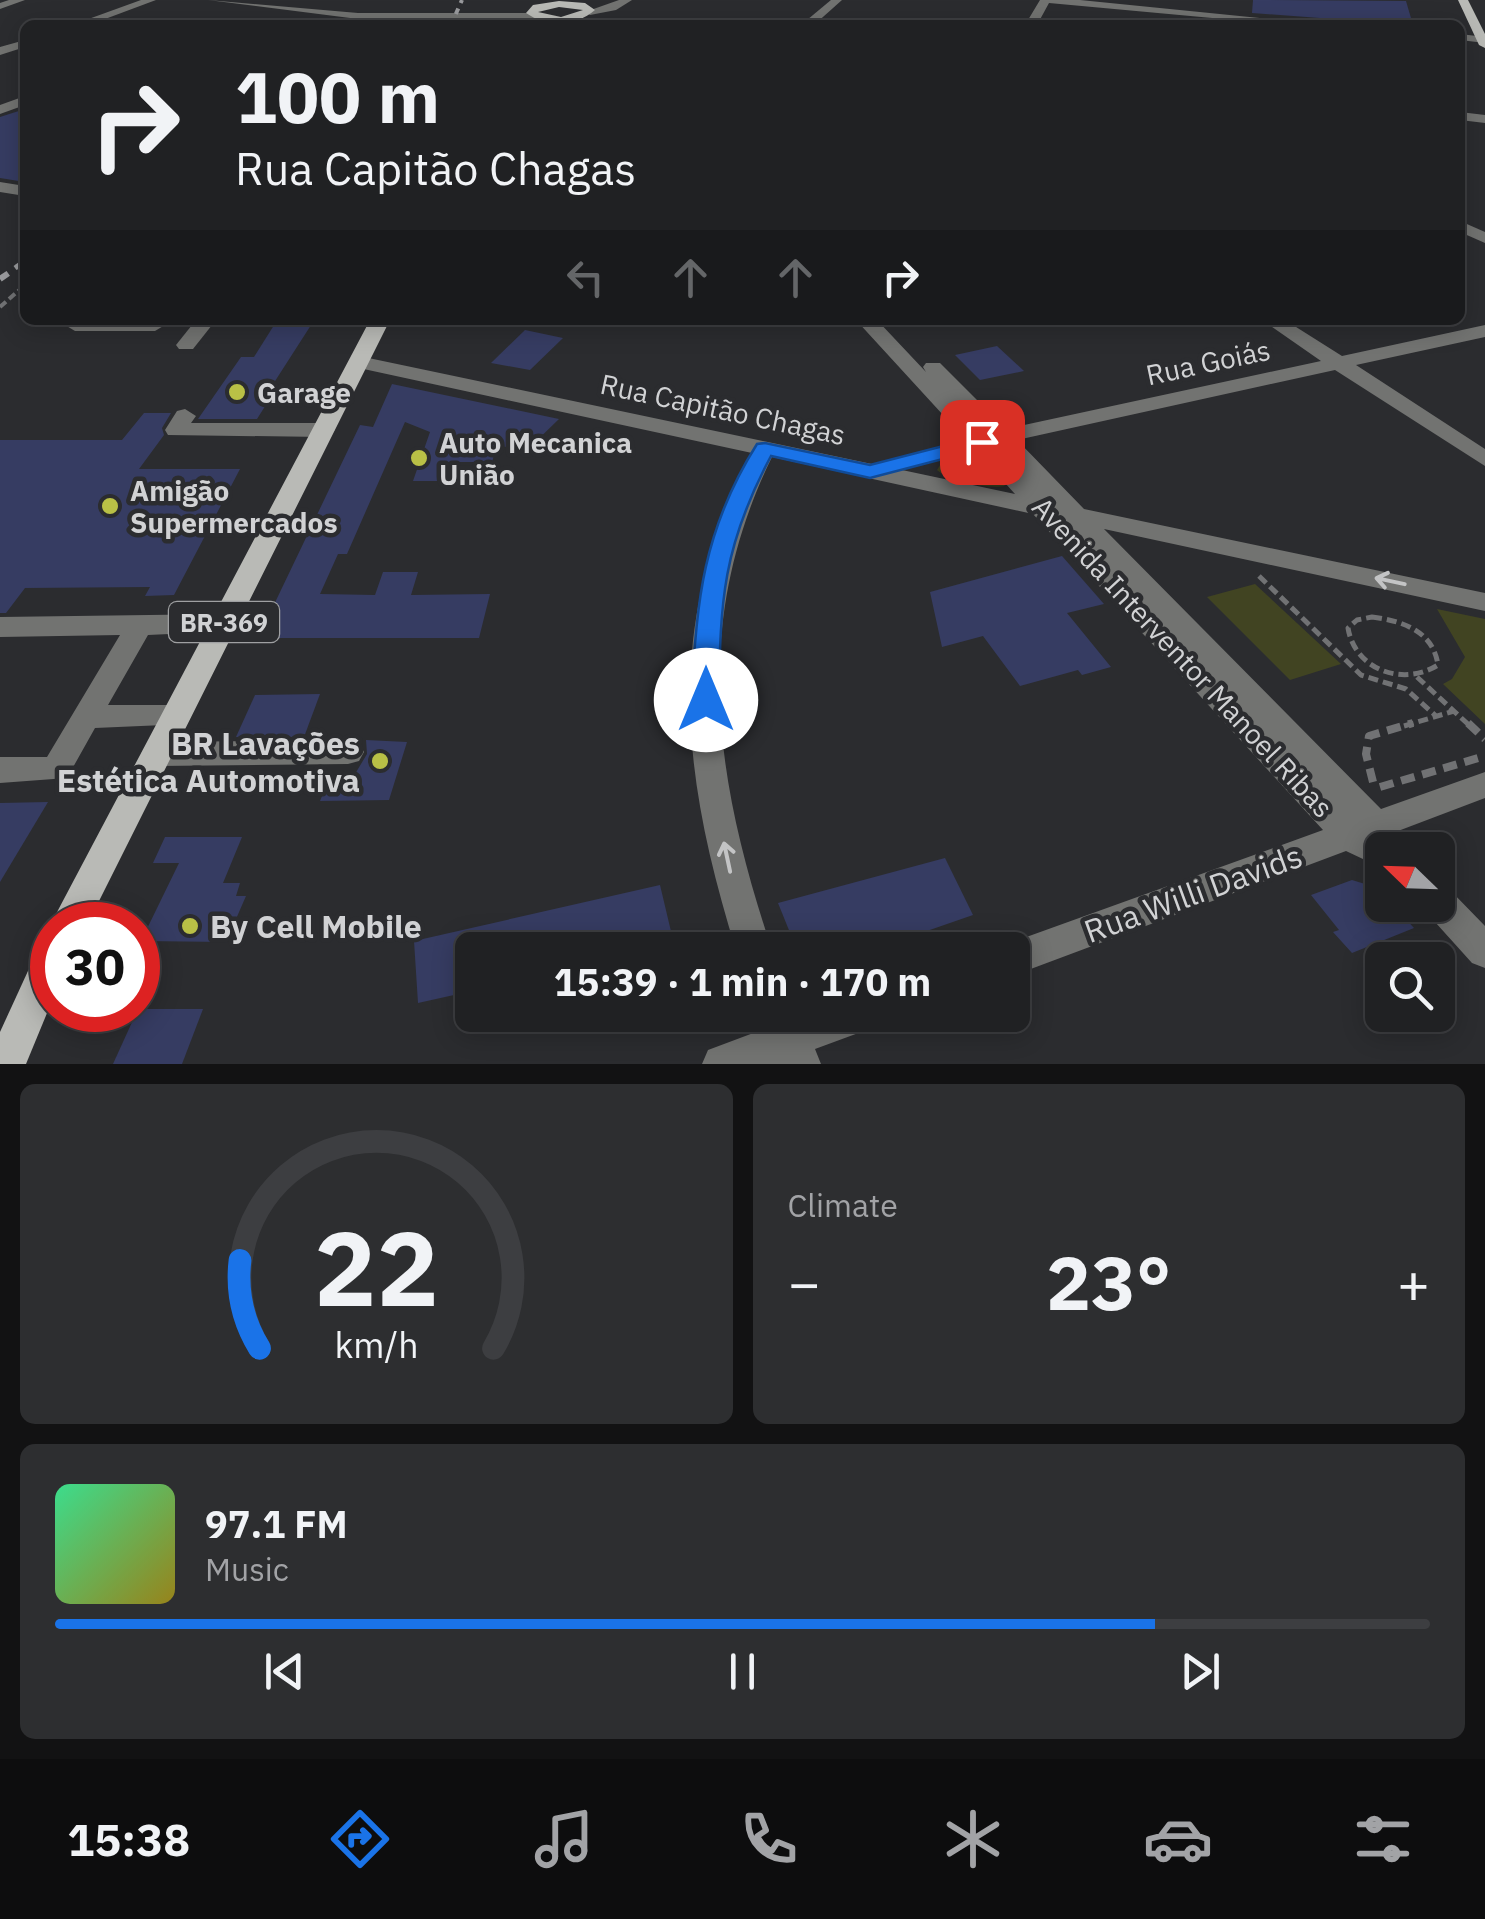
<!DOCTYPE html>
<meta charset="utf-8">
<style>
body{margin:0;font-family:"IBM Plex Sans",sans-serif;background:#2d2e30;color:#f1f3f6;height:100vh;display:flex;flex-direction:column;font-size:38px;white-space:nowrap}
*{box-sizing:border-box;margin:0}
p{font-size:32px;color:#a2a3a6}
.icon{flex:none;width:55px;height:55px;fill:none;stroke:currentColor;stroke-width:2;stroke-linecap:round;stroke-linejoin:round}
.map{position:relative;height:1064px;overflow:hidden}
.sheet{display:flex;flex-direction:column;gap:20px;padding:20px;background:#121213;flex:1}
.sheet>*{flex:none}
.guide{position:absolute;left:20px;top:20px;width:1445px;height:305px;border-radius:15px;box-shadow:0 5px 25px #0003,0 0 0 2px #3d3e41;background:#202123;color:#f1f3f6;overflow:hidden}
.needle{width:65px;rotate:293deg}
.buttons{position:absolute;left:1365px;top:832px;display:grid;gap:20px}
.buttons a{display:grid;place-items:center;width:90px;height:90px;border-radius:15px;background:#202123;box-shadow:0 5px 25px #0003,0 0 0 2px #3d3e41;font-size:50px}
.speed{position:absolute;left:30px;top:902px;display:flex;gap:20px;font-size:50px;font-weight:700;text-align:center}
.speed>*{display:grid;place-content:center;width:130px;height:130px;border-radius:50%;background:#202123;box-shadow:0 5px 25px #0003,0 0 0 2px #3d3e41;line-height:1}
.speed .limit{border:15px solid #d22;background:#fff;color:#111}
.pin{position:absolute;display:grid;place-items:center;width:85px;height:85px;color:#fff;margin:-42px;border-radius:20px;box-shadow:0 5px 15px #0006}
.me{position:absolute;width:110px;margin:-55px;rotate:0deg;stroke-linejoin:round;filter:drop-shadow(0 0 8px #0008)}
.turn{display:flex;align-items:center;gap:35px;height:210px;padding:0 50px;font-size:45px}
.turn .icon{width:130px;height:130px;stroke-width:2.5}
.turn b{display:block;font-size:70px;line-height:85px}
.lanes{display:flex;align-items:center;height:95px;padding:0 50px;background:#0003;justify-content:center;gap:50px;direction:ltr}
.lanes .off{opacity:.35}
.big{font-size:75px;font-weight:700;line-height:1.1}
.sheet .tile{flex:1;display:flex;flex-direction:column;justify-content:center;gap:15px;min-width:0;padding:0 35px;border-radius:15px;background:#2d2e30}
.sheet .dial{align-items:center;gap:0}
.dial svg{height:260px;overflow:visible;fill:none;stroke:#3d3e41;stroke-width:7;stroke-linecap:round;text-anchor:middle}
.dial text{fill:#f1f3f6;stroke:none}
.song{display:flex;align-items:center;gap:30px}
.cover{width:120px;height:120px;border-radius:15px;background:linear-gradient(135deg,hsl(150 70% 55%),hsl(50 70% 35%))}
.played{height:10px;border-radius:5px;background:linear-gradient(90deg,#1a73e8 80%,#3d3e41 80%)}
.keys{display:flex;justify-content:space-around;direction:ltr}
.heat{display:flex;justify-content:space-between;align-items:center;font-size:55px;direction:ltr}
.sheet .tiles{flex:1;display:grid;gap:20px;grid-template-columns:1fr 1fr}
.tile:last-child{grid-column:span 2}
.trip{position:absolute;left:455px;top:932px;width:575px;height:100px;border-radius:15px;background:#202123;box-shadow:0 5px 25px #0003,0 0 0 2px #3d3e41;font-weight:700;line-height:100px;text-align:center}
.tab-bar{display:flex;height:160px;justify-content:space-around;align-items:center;background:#0d0d0e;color:#a2a3a6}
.tab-bar .icon{width:70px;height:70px}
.tab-bar .on{color:#1a73e8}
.tab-bar b{font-size:45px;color:#f1f3f6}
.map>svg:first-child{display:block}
.green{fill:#414422}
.building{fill:#363c62}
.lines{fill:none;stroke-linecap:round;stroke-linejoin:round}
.path-far2{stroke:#717274;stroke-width:4;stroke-dasharray:8 4;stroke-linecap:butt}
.path-far1{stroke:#717274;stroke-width:5;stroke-dasharray:10 5;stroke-linecap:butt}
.path{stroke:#717274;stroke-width:8;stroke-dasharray:14 8;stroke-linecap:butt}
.minor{fill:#727371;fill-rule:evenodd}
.major{fill:#b9bab6;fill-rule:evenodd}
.rail-far2{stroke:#999a9d;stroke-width:4;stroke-dasharray:6 6;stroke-linecap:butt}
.rail-far1{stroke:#999a9d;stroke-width:5;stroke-dasharray:8 8;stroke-linecap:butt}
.rail{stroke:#999a9d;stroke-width:6;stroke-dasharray:10 10;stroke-linecap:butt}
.oneway{stroke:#c3c4c5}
.route{fill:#1a73e8;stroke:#114b97;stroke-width:2.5}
.poi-dot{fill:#b9c046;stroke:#2b2c2f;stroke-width:4}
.labels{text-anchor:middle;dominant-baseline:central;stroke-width:9;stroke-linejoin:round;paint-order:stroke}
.shield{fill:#2b2c2f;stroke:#9fa0a2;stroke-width:2.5}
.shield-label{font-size:25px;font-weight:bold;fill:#d1d2d4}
.street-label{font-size:28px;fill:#d1d2d4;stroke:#2b2c2f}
.poi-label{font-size:28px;font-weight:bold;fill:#d1d2d4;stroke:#2b2c2f;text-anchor:start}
.near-poi-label{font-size:32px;font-weight:bold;fill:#d1d2d4;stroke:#2b2c2f;text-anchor:end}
.near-street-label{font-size:32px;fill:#d1d2d4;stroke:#2b2c2f}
</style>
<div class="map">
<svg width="1485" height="1064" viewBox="0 0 1485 1064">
<rect width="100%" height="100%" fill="#2b2c2f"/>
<g class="green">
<path d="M976,455L980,457L1005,486C988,489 950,482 937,470L942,462Z"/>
<polygon points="1255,584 1341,664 1290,680 1207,597"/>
<polygon points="1437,609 1485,619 1485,724 1443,684 1452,679 1465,657"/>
</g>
<g class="building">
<polygon points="1253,0 1406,1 1413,25 1252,13"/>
<polygon points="25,109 25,182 0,178 0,117"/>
<polygon points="276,322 313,322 268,392 274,392 257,419 198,419 241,357 254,357"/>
<polygon points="525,330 563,338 530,370 491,363"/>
<polygon points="997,346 1024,371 980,380 955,355"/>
<polygon points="392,384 559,419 526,451 497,445 492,462 454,462 448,481 413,481 430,432 405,422 347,554 338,554 320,594 375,595 383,572 418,572 411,595 490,594 479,638 258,638 360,425 373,427"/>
<polygon points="144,413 171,413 162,428 164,435 139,469 240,469 174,595 145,596 150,587 25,588 6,613 0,613 0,440 122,440"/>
<polygon points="1062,556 1104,604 1067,613 1111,667 1082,675 1078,670 1020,686 983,636 942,647 930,592"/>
<polygon points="320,694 304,737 236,737 255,695"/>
<polygon points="366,740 407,742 389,800 320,801 329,779 352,779 367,754"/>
<polygon points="48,802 0,882 0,803"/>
<polygon points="165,837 242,837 223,883 240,883 236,896 246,896 226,942 141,941 179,863 153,863"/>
<polygon points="945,858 973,915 872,950 797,950 778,903"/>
<polygon points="1352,880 1378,888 1382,894 1382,905 1393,905 1414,928 1352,953 1333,932 1339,930 1311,895"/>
<polygon points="660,885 674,944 648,950 472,950 472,991 418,1003 414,941"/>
<polygon points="138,1009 203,1009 182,1064 113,1064"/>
</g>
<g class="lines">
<polyline class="path-far2" points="0,307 25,285"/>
<g class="path-far1">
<polyline points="1259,576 1361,675 1406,689 1436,716"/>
<path d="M1372,617C1403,621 1433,631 1438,665C1403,687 1355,670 1348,628L1357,620Z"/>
<polyline points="1417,677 1470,726"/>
<polyline points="1404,726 1454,711"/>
</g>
<g class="path">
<polyline points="1468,723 1485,739"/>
<polyline points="1373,782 1366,754 1369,736 1413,723"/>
<polyline points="1380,787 1485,756"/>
</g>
<g class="minor">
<polygon points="9,0 25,0 0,9 0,3"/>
<polygon points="141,0 156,0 89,25 72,25"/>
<polygon points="208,0 358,13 534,13 539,16 534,19 358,19"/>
<polygon points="619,0 632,0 616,10 590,15 585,12"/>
<polygon points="831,0 842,0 814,25 801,25"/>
<polygon points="1040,0 1080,0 1330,25 1287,25 1049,3 1037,25 1025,25"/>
<polygon points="1460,34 1485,37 1485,43 1460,40"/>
<polygon points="25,40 25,47 0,55 0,47"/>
<polygon points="25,96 25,105 0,114 0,105"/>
<polygon points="1460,112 1485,115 1485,123 1460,120"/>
<polygon points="0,182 25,186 25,196 0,192"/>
<polygon points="1460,221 1485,232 1485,243 1460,232"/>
<polygon points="69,320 158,320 165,325 155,331 75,331 65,325"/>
<polygon points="196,320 216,320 193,349 179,349 176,345"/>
<path d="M856,320H877L926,372L923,367L926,363H940L1006,429L1321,361L1262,320H1285L1342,356L1485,325V337L1356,365L1485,449V466L1335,370L1017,440L1084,509L1485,593V611L1104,529L1381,809L1485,772V798L1398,831L1410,850H1382V868L1346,851L1012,976V950H998L999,947L1323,830L1033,514L772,457C690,625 715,779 772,950H736C681,772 663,624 752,453L359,368L349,362L359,356L872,464L966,440ZM976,451L1015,494L902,470Z"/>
<polygon points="185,409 196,416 191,423 324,423 335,430 324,437 168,435 165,430 177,411"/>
<polygon points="223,614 233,617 237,624 233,631 148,635 108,705 176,705 187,708 191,716 187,724 95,728 67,778 0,783 0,757 47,757 120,635 0,637 0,617"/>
<polygon points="348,740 359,743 364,752 359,761 348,764 157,766 146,763 141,754 146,745 157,742"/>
<polygon points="1438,885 1450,890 1485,926 1485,968 1472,963 1426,912 1422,905 1438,905"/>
<polygon points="762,1015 877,1015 872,1028 815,1049 821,1064 702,1064 708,1050 767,1028"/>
</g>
<g class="major">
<polygon points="1458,0 1468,0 1485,34 1485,48 1479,45"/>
<path d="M559,1L585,3L595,10C576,27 546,27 526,13L533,5ZM559,7L583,10L561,17L538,12Z"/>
<polygon points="370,320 390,320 87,925 52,925 52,928 51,925 56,914"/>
<polygon points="52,942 52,1001 26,1064 0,1064 0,1032 39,947"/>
</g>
<polyline class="rail-far2" points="451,25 462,0"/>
<polyline class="rail-far1" points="15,268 25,261"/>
<polyline class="rail" points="0,279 19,266"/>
</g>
<defs><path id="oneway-shaft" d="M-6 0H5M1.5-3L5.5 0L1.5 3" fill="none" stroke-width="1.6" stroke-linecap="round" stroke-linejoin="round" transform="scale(2.5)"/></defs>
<g class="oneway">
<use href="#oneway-shaft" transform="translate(1390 581) rotate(-168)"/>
<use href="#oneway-shaft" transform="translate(727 857) rotate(-102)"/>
</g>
<path class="route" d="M982,436L989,438L992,442L989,447L870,478L771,456C723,546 720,600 719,700L715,707H696L692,700C695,603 704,528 757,444L765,443L870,465Z"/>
<g class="poi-dot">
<circle cx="237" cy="392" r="10"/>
<circle cx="419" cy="458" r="10"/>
<circle cx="110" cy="506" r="10"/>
<circle cx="380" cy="761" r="10"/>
<circle cx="190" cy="926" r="10"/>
</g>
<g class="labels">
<rect class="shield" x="169" y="602" width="110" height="40" rx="8"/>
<g class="shield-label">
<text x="224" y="622">BR-369</text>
</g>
<g class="street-label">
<text transform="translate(1208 362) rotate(-12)">Rua Goiás</text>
<text transform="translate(723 409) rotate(12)">Rua Capitão Chagas</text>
<text transform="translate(1183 657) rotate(47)">Avenida Interventor Manoel Ribas</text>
</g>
<g class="poi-label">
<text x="257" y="392">Garage</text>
<text x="439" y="442">Auto Mecanica<tspan x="439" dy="32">União</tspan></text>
<text x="130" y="490">Amigão<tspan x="130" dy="32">Supermercados</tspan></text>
</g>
<g class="near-poi-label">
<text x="360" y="743">BR Lavações<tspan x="360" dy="37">Estética Automotiva</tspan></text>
<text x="210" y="926" text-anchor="start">By Cell Mobile</text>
</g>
<g class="near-street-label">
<text transform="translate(1193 893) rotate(-20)">Rua Willi Davids</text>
</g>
</g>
</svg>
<div class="buttons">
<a><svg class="needle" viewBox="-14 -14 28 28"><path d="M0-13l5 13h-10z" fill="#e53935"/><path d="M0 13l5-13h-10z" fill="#a2a3a6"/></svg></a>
<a><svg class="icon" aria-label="search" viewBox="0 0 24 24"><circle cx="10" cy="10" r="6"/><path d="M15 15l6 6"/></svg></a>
</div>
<div class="speed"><div class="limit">30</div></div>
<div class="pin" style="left:982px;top:442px;background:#d93025"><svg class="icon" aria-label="arrive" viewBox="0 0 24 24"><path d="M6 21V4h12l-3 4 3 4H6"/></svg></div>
<svg class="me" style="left:706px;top:700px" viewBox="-20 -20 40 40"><circle r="19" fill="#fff"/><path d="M0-13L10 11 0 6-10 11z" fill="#1a73e8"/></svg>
<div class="trip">15:39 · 1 min · 170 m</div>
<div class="guide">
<div class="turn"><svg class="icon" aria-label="right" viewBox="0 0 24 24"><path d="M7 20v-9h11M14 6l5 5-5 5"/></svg><div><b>100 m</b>Rua Capitão Chagas</div></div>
<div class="lanes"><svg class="icon off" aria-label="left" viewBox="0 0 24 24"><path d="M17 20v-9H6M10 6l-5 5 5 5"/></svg><svg class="icon off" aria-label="ahead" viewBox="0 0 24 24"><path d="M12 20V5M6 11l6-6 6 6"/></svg><svg class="icon off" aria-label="ahead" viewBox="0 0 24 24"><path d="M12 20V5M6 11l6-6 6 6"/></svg><svg class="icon" aria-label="right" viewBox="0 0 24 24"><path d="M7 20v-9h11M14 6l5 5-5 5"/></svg></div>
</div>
</div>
<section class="sheet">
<div class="tiles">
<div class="tile dial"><svg viewBox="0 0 100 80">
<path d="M14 69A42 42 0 1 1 86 69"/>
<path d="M14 69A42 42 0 0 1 8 42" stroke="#1a73e8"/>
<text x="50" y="56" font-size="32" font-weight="700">22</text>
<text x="50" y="72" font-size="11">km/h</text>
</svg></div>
<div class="tile"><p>Climate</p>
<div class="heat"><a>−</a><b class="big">23°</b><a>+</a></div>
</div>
<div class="tile">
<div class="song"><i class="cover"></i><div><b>97.1 FM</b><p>Music</p></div></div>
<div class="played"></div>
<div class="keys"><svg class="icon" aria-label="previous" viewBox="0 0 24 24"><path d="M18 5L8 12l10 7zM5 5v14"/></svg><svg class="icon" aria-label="pause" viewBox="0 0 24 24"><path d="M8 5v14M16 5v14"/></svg><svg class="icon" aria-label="next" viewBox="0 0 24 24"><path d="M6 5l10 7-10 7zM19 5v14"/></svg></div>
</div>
</div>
</section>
<nav class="tab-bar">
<b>15:38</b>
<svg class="icon on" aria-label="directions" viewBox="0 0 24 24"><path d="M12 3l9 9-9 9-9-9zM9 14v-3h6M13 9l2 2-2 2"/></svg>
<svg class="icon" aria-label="music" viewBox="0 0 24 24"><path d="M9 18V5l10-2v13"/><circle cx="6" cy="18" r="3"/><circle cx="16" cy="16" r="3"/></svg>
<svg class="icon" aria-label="phone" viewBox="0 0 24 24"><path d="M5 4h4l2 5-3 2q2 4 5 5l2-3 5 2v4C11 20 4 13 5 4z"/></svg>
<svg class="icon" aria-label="climate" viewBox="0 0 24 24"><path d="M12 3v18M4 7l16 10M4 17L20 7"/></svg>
<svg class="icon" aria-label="car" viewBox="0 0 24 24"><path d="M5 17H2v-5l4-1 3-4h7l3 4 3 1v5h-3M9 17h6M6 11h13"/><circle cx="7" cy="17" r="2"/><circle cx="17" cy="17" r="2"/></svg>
<svg class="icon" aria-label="filters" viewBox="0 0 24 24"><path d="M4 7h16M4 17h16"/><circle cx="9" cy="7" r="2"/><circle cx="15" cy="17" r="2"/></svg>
</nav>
